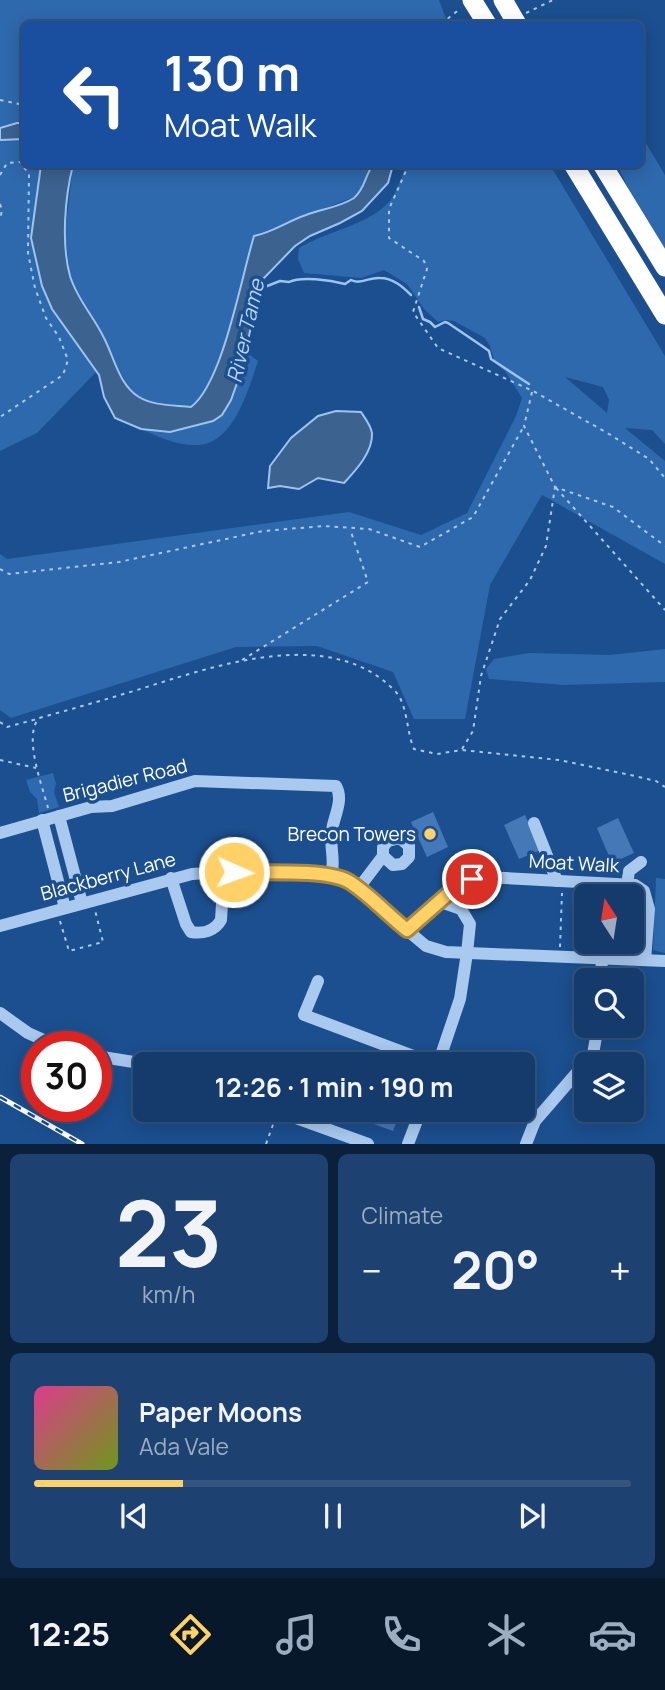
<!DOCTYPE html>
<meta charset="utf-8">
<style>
body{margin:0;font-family:Manrope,sans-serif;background:#1d4271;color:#f1f3f6;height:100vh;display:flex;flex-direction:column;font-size:26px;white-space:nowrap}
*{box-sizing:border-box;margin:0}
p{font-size:23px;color:#9dadc1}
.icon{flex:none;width:38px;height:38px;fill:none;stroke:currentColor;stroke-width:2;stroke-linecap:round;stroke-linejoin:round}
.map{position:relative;height:1144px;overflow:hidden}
.side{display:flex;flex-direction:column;gap:10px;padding:10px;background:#0b203b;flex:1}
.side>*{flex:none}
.hud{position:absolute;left:21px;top:21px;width:623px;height:147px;border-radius:10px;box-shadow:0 4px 18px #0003,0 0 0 2px #33557e;background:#1a4fa0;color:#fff;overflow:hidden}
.needle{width:46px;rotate:348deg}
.fabs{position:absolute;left:574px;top:884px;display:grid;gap:14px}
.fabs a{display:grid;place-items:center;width:70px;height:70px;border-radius:10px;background:#143b6b;box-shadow:0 4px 18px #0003,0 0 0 2px #33557e;font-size:35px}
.speed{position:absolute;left:21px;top:1031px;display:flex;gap:14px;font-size:35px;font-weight:700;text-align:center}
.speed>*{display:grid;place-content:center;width:91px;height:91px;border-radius:50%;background:#143b6b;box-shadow:0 4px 18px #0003,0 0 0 2px #33557e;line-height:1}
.speed .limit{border:10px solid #d22;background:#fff;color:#111}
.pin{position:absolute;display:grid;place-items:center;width:60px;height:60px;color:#fff;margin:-30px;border:4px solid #fff;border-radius:50%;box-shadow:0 2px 7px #0007}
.me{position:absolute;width:77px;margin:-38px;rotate:92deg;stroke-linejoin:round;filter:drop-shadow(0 0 5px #0008)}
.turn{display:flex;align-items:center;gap:24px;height:147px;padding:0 28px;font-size:32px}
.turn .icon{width:91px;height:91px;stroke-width:2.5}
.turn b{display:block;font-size:49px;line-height:60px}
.big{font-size:52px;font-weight:700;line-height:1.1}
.side .tile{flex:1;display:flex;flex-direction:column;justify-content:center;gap:10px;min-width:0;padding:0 24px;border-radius:10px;background:#1d4271}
.side .dial{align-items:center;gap:0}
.dial b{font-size:91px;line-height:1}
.song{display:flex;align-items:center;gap:21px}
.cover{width:84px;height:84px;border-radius:10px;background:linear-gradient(135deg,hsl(330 70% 55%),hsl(80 70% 35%))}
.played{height:7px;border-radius:4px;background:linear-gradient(90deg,#ffd166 25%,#33557e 25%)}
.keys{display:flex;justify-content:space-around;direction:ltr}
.heat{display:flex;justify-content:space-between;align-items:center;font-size:38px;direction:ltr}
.side .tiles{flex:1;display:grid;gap:10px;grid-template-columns:1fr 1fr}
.tile:last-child{grid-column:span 2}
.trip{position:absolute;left:133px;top:1052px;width:402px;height:70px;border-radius:10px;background:#143b6b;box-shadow:0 4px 18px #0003,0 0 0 2px #33557e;font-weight:700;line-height:70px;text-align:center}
.dock{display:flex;height:112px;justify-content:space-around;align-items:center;background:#08182b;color:#9dadc1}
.dock .icon{width:49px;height:49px}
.dock .active{color:#ffd166}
.dock b{font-size:32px;color:#f1f3f6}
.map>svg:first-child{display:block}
.green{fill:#2e69ad;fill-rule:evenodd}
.water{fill:#3c6290;stroke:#9cc4f0;stroke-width:2}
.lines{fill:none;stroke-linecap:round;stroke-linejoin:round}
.stream{stroke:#9cc4f0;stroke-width:2.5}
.building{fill:#4478b7}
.path{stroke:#a9c9ee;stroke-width:2;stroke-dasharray:3.5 5;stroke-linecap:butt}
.minor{stroke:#a9c9ee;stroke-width:12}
.highway{stroke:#fff;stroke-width:19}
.rail-casing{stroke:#fff;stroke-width:5}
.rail{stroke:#1b4f8f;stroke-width:2.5;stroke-dasharray:8;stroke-linecap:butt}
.route-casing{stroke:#a68842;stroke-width:18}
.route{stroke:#ffd166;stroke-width:12}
.poi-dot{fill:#ffd166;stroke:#1b4f8f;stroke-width:2.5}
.labels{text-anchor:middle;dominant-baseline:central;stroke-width:7;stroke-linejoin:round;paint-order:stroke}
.street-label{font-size:19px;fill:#fff;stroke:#1b4f8f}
.poi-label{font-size:19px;fill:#fff;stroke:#1b4f8f;text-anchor:end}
.water-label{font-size:21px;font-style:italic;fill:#b5d3f5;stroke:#1b4f8f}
</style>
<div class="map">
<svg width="665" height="1144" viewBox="0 0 665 1144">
<rect width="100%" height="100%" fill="#1b4f8f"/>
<g class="green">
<polygon points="0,0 439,0 448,24 24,24 24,123 0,128"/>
<polygon points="641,135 665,175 665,250 633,198 617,165 640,164"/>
<path d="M24,139V164L41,165C39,212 26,266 52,309C65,330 83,350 97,371L37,433L0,451V140Z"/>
<path d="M73,165H373C365,175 364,187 354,197L254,236C240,279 224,382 191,408L154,402L140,398L128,388L105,340L70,277L65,233Z"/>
<path d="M407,165H550L665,356V444L652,430L625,428L665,461V564L542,495L490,585L465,719H414L393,672L317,646L236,647L11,718L0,710V554L7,559L349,512L421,535L467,513L516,416L522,398L505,371L495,363L490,346L485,338L454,321L446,320L438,322L424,309L407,284L384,270L361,278L304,273L298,259L299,248C327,231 365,226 387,204C397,195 401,176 407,165ZM565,377L603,387L609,400L607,413Z"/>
<path d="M249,354L258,361C249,388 234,444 198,445C178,446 159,437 141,429C169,432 197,431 222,415Z"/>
<polygon points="665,649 665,682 563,685 489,679 486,669 494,659 529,653 610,655"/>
<polygon points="53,773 56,784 54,792 59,807 39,813 37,799 30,792 26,780"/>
<polygon points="656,878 665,879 665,953 653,950"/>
</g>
<g class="water">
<polygon points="17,123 24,123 24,139 0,140 0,128"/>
<path d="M41,165H73C65,197 61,243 70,276C77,299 94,317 104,338C114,357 119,385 139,397C153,406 175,405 191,407C223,383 241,278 254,236C273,232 288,221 306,215C322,209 340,207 354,198C365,189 365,175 373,165H393L388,183L362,211L340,223L310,236L295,246L263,279L257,295L258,308L252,322L241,372L231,400L222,415L213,421L170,432L141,429L115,418L104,397L99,375L52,309L42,286L31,238Z"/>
<path d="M336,411L361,412C365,418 371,426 372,433C373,452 356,470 344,483L318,478L299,489L280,486L268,488L270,466L291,438L318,416Z"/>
</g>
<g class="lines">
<g class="stream">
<path d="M257,290L280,281L289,282C301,276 330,280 345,284L351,280C360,285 369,277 380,278C393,278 403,287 411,295"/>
<polyline points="419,307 423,319 430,322 435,327 445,322 448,323 482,346 489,351 491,359 529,384"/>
</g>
</g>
<g class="building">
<polygon points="433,812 448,847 427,857 411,822"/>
<polygon points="525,815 541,850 519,859 504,825"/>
<polygon points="618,818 634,853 612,863 597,828"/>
<polygon points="362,1055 376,1060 374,1064 358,1064"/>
<polygon points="342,1110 401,1110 393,1131 341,1112"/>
</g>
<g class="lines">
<g class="path">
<polyline points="526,13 553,0"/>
<polyline points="441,24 461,8"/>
<polyline points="0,100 24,105"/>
<polyline points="409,164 389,209 389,238 424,261 427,269 413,312 438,348 533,391 609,434 649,459 665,478"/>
<polyline points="0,175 7,163 20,162 29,174 28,253 35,288 46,318 59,337 68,360 63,375 0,417"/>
<polyline points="0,204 2,210 0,220"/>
<polyline points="532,392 524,426 555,487 613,507 665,546"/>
<polyline points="556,488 665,610"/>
<polyline points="0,569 9,574 119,562 263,531 324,526 369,529 420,547 473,517 524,426"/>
<polyline points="242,660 368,582 350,529"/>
<polyline points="0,722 7,727 37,719"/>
<polyline points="462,749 473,731 481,676 500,619 530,580 546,546 555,487"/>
<polyline points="0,760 36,768"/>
<path d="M48,808C42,785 23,736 39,718C72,709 104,700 137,690C212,667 329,624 394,690C408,703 406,731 414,749L437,754L462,750L559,760L626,774L656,781L665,787"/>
<polyline points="60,921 69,951 103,942 95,910"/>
<polyline points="560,947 562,893"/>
<polyline points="266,1144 274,1122"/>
</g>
<g class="minor">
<polyline points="59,816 82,903"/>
<polyline points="42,820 65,908"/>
<polyline points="534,823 557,881"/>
<path d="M0,833L91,807L112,806L195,781L336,786C344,800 334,816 332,830C329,847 336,861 331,876"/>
<path d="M171,878L186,924L191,932C203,934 215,931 221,920L224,872"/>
<polyline points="627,885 629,871 641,862"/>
<polyline points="358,889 383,856 383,847 388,841 400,838 409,846 409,857 402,864 393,865 383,856"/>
<polyline points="0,926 192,874 224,872 306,874 329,876 347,880 426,946 446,952 665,961"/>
<path d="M407,930C432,910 453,882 486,877L635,885L644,891L649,909L645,960"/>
<polyline points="601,980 602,958"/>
<polyline points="318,981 304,1015 435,1064"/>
<polyline points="0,1013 28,1033 57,1046"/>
<polyline points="96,1056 146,1064"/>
<polyline points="343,1064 344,1061"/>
<polyline points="438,1064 460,999 467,953 470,924 461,909 441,902"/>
<polyline points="274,1110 368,1144"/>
<polyline points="322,1127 328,1110"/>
<polyline points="408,1144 421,1110"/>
<polyline points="526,1144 535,1121 593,1054 598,1026"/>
</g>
<g class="highway">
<polyline points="472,0 487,24"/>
<polyline points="503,0 517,24"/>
<polyline points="573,164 665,315"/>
<polyline points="602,164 665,267"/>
</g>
<g class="rail-casing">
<polyline id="rail" points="0,1097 82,1144"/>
</g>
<use href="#rail" class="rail"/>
</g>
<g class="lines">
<g class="route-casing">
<path id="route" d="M234,872C262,873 325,869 348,881C367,892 389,916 407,930L457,886L472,879"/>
</g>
<use href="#route" class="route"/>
</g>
<circle class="poi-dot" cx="430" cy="834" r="7"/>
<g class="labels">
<g class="street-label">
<text transform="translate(125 780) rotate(-14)">Brigadier Road</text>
<text transform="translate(574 863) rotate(3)">Moat Walk</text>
<text transform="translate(108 876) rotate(-15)">Blackberry Lane</text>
</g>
<g class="poi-label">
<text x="416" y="834">Brecon Towers</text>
</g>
<g class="water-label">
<text transform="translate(245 331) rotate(-77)">River Tame</text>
</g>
</g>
</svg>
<div class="fabs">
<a><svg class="needle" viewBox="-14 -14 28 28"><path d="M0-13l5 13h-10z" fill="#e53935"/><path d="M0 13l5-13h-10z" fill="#9dadc1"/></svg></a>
<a><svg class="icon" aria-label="search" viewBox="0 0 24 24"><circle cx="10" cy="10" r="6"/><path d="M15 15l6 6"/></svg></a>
<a><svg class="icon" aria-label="layers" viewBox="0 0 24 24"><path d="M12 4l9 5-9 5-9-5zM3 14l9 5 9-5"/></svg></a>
</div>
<div class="speed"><div class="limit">30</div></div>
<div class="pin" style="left:472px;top:879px;background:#d93025"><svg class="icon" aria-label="arrive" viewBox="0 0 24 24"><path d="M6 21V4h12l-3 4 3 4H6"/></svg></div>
<svg class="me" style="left:234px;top:872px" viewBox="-20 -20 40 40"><circle r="17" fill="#ffd166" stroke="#fff" stroke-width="3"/><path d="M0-11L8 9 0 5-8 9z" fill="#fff"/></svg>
<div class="trip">12:26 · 1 min · 190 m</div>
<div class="hud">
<div class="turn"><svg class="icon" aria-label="left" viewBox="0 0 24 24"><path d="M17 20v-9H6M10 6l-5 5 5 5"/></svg><div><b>130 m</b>Moat Walk</div></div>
</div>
</div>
<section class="side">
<div class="tiles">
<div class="tile dial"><b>23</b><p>km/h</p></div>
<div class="tile"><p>Climate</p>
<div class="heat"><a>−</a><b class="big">20°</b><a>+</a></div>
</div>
<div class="tile">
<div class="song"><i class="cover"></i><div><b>Paper Moons</b><p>Ada Vale</p></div></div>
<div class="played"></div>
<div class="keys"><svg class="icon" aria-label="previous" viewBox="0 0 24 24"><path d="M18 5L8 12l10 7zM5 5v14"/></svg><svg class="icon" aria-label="pause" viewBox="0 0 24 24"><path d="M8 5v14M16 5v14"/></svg><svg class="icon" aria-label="next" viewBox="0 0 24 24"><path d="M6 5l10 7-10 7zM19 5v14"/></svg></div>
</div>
</div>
</section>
<nav class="dock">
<b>12:25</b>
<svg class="icon active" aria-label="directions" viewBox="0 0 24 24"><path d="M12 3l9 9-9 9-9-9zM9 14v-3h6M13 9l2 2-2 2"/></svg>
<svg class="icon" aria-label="music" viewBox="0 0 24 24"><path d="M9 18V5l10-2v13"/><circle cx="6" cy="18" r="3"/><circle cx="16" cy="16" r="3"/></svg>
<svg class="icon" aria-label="phone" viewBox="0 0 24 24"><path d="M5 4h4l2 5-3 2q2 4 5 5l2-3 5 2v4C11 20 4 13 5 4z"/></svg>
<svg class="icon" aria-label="climate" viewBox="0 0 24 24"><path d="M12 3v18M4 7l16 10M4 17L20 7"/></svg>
<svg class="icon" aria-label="car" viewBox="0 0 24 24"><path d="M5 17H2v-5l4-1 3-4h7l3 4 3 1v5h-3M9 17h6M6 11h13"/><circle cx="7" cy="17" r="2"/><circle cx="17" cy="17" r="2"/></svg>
</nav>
